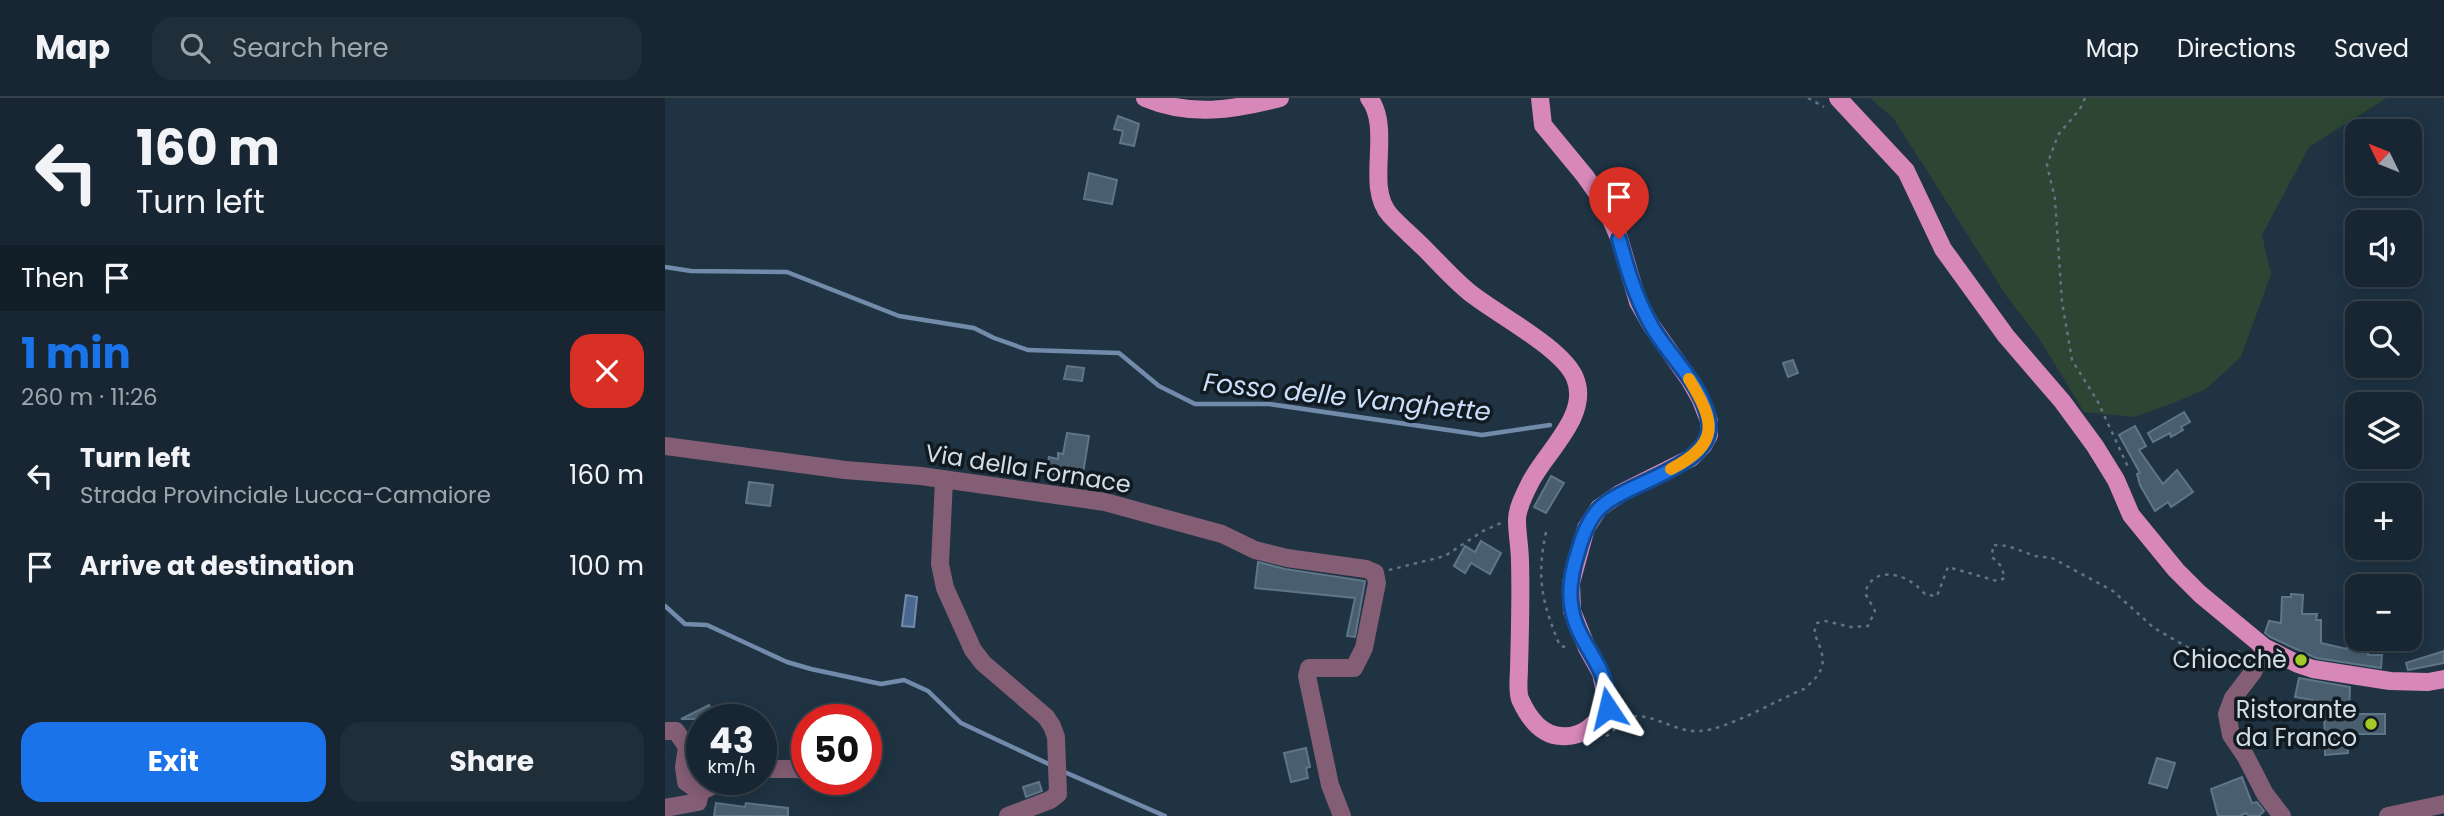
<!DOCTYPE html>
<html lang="en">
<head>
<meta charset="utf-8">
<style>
	:root { --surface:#172632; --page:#202e3a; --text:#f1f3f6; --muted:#9ea5ac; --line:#36434d; --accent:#1a73e8 }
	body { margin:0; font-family:Poppins,sans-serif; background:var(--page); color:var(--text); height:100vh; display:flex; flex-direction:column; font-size:26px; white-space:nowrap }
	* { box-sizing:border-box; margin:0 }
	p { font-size:23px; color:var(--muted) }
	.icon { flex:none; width:38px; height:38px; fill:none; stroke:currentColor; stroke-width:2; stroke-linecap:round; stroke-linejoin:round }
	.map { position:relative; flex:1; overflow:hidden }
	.details { display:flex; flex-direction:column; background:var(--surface); width:665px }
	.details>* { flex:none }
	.top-card { background:#172632; color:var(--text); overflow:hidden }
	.needle { width:46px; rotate:313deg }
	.tools { position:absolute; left:1680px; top:21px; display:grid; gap:14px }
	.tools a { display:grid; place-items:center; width:77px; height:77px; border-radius:14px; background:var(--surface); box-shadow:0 4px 18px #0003,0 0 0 2px var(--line); font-size:35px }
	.speed { position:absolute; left:21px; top:606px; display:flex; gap:14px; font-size:35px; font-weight:700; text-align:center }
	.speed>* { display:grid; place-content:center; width:91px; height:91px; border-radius:50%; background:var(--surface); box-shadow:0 4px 18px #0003,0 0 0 2px var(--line); line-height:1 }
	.speed small { font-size:18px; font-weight:400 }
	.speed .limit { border:10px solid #d22; background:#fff; color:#111 }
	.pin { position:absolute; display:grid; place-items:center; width:60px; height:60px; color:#fff; margin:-72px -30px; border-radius:50% 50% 50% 0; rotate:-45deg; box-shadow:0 0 7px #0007 }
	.pin .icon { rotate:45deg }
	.me { position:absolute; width:77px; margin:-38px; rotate:350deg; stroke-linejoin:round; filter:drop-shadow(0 0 5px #0008) }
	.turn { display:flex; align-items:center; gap:24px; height:147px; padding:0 21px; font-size:32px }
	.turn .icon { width:91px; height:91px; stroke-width:2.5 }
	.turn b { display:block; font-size:49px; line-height:60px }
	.then { display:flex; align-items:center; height:66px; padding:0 21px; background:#0003; gap:14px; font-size:26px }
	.round { display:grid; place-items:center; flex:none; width:74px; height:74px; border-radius:21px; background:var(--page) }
	.summary { display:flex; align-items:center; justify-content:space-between; height:119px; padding:0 21px }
	h1 { font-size:42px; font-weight:700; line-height:52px; color:var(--accent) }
	.button { display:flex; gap:14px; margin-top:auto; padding:14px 21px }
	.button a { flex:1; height:80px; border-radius:21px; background:var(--accent); color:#fff; font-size:28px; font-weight:700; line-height:80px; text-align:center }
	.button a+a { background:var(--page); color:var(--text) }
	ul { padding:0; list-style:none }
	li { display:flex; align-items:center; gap:21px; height:91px; padding:0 21px }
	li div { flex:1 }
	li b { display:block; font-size:26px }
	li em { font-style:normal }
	header { display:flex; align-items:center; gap:42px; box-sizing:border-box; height:98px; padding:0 35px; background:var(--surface); border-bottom:2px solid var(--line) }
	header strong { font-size:33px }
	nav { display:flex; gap:38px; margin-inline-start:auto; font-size:24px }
	.search { width:490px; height:63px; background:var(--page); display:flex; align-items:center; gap:18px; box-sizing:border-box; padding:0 24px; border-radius:21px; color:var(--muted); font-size:26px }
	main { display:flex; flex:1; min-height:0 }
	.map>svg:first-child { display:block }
	.green { fill:#2c4633 }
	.water { fill:#496790; stroke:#728baa; stroke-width:2 }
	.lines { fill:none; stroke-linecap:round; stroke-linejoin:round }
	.stream { stroke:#728baa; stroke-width:4.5 }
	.building { fill:#495f70; stroke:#5f7688; stroke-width:2 }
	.path { stroke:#627381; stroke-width:2.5; stroke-dasharray:3.5 5; stroke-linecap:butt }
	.minor { stroke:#845e75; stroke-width:18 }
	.major { stroke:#d788b9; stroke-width:18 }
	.route-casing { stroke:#114b97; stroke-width:18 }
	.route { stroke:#1a73e8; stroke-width:12 }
	.slow { stroke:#f59e0b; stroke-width:12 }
	.poi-dot { fill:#a3c926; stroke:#111a21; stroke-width:2.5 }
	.labels { text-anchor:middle; stroke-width:7; stroke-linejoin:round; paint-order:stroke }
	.street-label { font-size:24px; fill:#d1dee8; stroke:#111a21 }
	.poi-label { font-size:24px; fill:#d1dee8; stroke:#111a21; text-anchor:end }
	.water-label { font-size:26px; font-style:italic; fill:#ccdffa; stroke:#111a21 }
</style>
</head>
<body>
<header>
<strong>Map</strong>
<div class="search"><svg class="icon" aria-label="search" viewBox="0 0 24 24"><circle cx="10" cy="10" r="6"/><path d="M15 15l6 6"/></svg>Search here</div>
<nav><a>Map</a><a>Directions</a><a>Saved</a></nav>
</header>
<main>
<section class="details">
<div class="top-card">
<div class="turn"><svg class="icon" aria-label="left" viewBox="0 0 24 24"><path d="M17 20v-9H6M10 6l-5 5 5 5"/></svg><div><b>160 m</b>Turn left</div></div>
<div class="then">Then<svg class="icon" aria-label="arrive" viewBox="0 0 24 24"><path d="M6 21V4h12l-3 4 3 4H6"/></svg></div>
</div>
<div class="summary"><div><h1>1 min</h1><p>260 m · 11:26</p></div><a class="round" style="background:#d93025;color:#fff"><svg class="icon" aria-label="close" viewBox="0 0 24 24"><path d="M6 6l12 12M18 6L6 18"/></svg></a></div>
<ul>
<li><svg class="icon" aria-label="left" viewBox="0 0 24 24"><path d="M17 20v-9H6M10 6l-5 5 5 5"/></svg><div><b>Turn left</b><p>Strada Provinciale Lucca-Camaiore</p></div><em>160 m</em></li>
<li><svg class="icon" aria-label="arrive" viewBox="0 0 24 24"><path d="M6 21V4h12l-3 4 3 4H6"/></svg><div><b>Arrive at destination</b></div><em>100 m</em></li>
</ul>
<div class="button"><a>Exit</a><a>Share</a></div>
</section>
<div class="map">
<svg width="1779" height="718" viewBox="0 0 1779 718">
	<rect width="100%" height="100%" fill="#1f3343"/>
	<!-- green -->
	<path class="green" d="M1205,0h517l-78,49 -47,88 9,39 -30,83 -35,32 -35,15 -37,13 -50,-5 -46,-75 -31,-40 -113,-178z"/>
	<!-- water -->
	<path class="water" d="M241,497l11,2 -3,30 -12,-1z"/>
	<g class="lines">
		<!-- stream -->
		<g class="stream">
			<path d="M0,169l26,4 96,1 112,44 75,12 20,10 34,12 91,3 40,33 36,18h74l213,31 68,-10"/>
			<path d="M0,508l20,18 22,1 80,37 24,7 70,15 23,-4 24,11 33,32 92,43"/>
			<path d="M395,672l105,46"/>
		</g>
	</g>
	<!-- building -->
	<g class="building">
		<path d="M453,18l21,8 -5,22 -14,-3 3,-12 -9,-2z"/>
		<path d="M424,75l28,7 -5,24 -28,-5z"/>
		<path d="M1128,262l5,13 -10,4 -5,-14z"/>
		<path d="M402,268l17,2 -2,13 -18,-2z"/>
		<path d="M1519,314l6,10 -9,5 2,3 -12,7 -1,-4 -17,9 -5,-9z"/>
		<path d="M1470,328l11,20 -7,4 24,34 14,-14 16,22 -22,15 -3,-5 -13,9 -15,-26 -3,-11 3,-1 -21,-38z"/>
		<path d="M402,335l22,3 -7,44 -36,-6 3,-17 9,2v-6l5,1z"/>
		<path d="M886,378l13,7 -18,30 -12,-6z"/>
		<path d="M84,384l24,3 -3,21 -24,-3z"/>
		<path d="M816,443l20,12 -11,21 -19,-11 -6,10 -11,-7 11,-20 10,6z"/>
		<path d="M593,464l27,7 80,12 -10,56 -8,-1 8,-38 -100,-10z"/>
		<path d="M1626,496l12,1 -1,19h15l-1,6h5v23l26,6 1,-10h21l-1,16h14l-1,13 -65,-10 -46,-21 -5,-4 4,-12 12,2 1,-26h9z"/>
		<path d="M1779,553v12l-36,7 -2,-7z"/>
		<path d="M1634,580l51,9 -1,27h36v20h-38l1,19 -23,2 -1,-53 -29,-5z"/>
		<path d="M44,607l7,14h-35z"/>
		<path d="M641,650l4,19 -4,1 2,10 -17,4 -7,-29z"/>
		<path d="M1492,660l18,5 -8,25 -18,-5z"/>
		<path d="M1577,679l10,26 5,-1 7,9 -5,5h-10l-3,-3 -6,3h-22l-7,-27z"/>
		<path d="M374,684l3,9 -16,6 -3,-10z"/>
		<path d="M51,705l29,4 1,-4 42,5v8h-74z"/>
	</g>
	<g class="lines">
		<!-- path -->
		<g class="path">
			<path d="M1143,0l16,9"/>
			<path d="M1420,0l-5,11 -22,26 -11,30 8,34 7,103 10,58 26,42 30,65"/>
			<path d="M881,434c-10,47 -4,70 14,114l10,2"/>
			<path d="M724,472l56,-14 38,-25 18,-8"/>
			<path d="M941,638c9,-5 16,-16 26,-19 20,-5 43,16 68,14 26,-1 77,-31 104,-42 24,-20 22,-30 10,-56l3,-10 8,-2 26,6 17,-1 7,-15 -10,-18c7,-26 35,-21 52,-7 1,1 7,7 8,8 4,2 8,1 12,2l11,-29 49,14 8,-3 -4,-12 -9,-9 1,-12 15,1 27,10 17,2 61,33 41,37 35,20 23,2 7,8 2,11 12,-1 6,-11v-9"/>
		</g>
		<!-- minor -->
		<g class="minor">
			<path d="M0,348l180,24 76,6 184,26 117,32 33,16 32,8 79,11 9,4 2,10 -13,65 -10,20h-45l-2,8 23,109 12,31"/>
			<path d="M279,382l-4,84 5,24 28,62 10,13 63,54 6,9 4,11 2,57 -8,6 -42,16"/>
			<path d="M1599,549l-11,25 -20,26 -6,16 4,21 15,22 19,37 17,22"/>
			<path d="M0,633h11l11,16 -3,20 2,15 14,10"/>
			<path d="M96,671h35l11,2"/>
			<path d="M0,710l33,-6 2,-10 25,-13"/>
			<path d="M1723,718l56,-12"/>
		</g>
		<!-- major -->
		<g class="major">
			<path d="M480,0c45,19 89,12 135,0"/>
			<path d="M704,0c24,31 -5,89 21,117 10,11 23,22 34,33 15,15 29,31 45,44 27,22 94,56 106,86 16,38 -32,76 -46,107 -5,10 -12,24 -12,35 0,14 3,28 3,42 1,35 0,71 -1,106 0,9 -2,23 1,31 8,18 21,36 41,37 22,2 34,-12 47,-28l-7,-35 -14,-25 -15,-37 -1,-28 15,-55 13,-20 22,-15 70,-35 12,-12 6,-11v-14l-9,-23 -11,-19 -38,-54 -13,-23 -19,-64 -15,-35 -19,-27 -42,-51 -3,-27"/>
			<path d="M1173,0l68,73 37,78 63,87 56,65 33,45 21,34 15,35 45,55 24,24 64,53 34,17 15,5 77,12 38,1 16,-3"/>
		</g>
	</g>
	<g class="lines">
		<!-- route casing -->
		<g class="route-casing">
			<path id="route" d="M943,610c-1,-12 -2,-25 -7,-36 -9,-20 -25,-39 -29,-62 -4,-19 0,-40 6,-58 4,-15 9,-30 20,-42 25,-28 116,-42 111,-87 -5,-38 -42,-68 -59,-100 -15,-27 -23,-55 -31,-84"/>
		</g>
		<!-- route -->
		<use href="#route" class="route"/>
		<!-- slow -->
		<path class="slow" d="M1006,371c50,-26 44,-47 18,-90"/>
	</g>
	<!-- markers -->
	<g class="poi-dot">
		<circle cx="1636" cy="562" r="7"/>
		<circle cx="1706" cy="626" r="7"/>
	</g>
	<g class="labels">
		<!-- street labels -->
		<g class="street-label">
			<text transform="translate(363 371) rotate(9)" y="8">Via della Fornace</text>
		</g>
		<!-- poi labels -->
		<g class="poi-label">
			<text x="1622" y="570">Chiocchè</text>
			<text x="1692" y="620">Ristorante<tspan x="1692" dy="28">da Franco</tspan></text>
		</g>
		<!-- water labels -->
		<g class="water-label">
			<text transform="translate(682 299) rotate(6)" y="9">Fosso delle Vanghette</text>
		</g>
	</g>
</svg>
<div class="tools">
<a><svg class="needle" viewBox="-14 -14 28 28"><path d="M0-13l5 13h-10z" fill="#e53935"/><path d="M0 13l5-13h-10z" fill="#9ea5ac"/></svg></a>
<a><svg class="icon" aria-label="sound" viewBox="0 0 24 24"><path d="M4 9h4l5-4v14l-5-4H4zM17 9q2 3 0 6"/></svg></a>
<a><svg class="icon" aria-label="search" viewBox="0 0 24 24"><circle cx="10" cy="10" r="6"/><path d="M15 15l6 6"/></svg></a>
<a><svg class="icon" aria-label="layers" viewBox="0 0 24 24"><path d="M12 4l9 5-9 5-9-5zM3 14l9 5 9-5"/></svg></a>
<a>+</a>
<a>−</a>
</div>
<div class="speed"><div>43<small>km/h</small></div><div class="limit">50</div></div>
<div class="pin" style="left:954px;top:141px;background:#d93025"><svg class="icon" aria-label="arrive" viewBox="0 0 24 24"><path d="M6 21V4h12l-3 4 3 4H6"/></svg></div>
<svg class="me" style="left:943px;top:610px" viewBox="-20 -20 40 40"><path d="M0-17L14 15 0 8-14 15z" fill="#1a73e8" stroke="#fff" stroke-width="4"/></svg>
</div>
</main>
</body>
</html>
